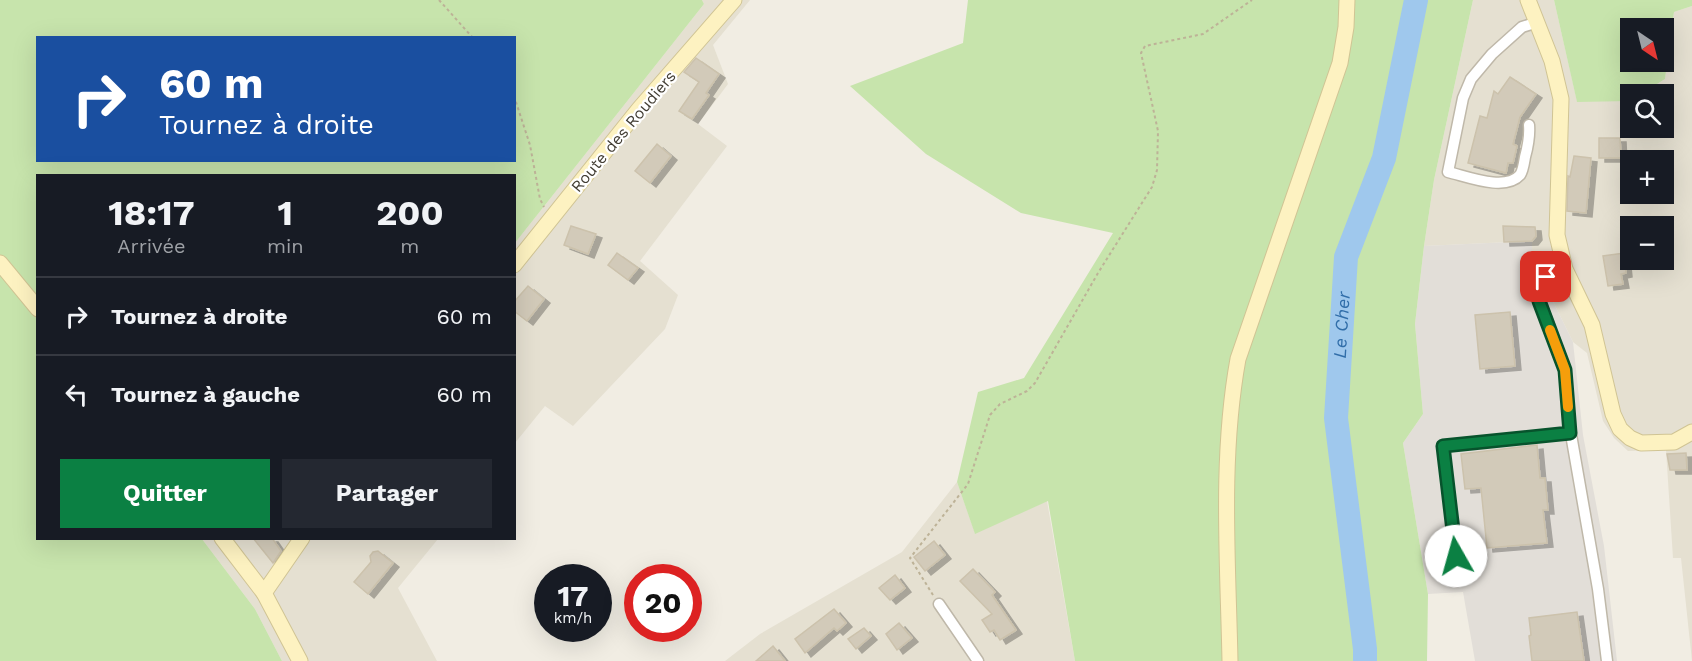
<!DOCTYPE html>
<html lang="fr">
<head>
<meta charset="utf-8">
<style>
	:root { --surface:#171b24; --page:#242831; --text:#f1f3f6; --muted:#9ea1a6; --line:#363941; --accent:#0b8043 }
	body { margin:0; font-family:"Work Sans",sans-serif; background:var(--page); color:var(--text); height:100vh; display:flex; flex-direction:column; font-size:22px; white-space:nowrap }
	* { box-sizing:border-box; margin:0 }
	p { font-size:20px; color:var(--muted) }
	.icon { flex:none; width:33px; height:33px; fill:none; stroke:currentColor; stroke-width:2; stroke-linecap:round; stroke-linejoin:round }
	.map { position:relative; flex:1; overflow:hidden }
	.details { position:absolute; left:36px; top:174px; width:480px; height:366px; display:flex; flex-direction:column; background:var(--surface); border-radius:0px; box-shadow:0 6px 24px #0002 }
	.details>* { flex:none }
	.top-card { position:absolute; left:36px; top:36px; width:480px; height:126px; border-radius:0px; box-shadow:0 6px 24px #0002; background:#1a4fa0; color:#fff; overflow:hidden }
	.needle { width:39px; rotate:145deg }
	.controls { position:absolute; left:1620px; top:18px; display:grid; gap:12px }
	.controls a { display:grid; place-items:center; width:54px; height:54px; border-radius:0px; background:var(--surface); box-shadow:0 6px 24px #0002; font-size:30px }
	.speed { position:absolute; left:534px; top:564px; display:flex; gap:12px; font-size:30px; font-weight:700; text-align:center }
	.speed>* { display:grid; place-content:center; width:78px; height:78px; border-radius:50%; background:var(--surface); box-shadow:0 6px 24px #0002; line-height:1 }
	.speed small { font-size:15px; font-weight:400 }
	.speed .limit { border:9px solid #d22; background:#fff; color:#111 }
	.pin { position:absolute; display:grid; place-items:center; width:51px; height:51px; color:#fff; margin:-26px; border-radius:12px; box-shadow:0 3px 9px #0006 }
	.me { position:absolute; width:66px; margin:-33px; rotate:353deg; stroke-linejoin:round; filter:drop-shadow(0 0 4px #0008) }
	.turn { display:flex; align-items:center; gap:21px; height:126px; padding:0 24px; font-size:27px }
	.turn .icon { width:78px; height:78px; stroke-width:2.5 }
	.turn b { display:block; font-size:42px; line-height:51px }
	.eta { display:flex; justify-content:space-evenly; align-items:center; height:102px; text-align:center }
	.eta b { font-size:36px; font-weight:700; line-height:42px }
	.cta { display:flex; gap:12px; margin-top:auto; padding:12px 24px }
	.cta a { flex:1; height:69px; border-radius:0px; background:var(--accent); color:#fff; font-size:24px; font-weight:700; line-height:69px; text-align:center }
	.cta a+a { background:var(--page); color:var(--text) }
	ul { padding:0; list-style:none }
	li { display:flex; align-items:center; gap:18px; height:78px; padding:0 24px; border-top:2px solid var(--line) }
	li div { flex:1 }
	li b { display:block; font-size:22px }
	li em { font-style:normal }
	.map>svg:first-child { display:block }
	.residential { fill:#e5e0d1; fill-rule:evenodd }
	.industrial { fill:#e2ded8 }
	.green { fill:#c7e4ac; fill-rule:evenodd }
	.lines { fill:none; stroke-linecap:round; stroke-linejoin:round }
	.river { stroke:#9fc8ed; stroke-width:24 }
	.building { fill:#d2cab9; stroke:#ccc2ac; stroke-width:1.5; filter:url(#shadow) }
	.lane-casing { stroke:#bfb8a9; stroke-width:8 }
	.street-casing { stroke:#bfb8a9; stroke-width:13 }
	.secondary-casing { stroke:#d0c494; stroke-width:17 }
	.path { stroke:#bdb297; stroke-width:2; stroke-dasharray:3 3; stroke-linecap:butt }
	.lane { stroke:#fff; stroke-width:5 }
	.street { stroke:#fff; stroke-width:10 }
	.secondary { stroke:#fdf2c1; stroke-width:15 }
	.route-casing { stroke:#07532c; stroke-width:15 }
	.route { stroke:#0b8043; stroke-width:10 }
	.slow { stroke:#f59e0b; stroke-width:10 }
	.labels { text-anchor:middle; stroke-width:4.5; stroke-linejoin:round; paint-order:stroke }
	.street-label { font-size:16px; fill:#423d33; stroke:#fff }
	.water-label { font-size:18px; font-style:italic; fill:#316ea9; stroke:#fff }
</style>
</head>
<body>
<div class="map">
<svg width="1692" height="661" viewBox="0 0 1692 661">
	<defs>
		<filter id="shadow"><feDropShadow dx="6" dy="4" stdDeviation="0" flood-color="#0004"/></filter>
	</defs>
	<rect width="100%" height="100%" fill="#f1ede3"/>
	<!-- residential -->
	<g class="residential">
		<path d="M702,0h48l-37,45 15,39 -30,40 29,22 -87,115 38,34 -13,34 -92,97 -28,-20 -30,37v-200l189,-239z"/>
		<path d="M1473,0h81l23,101h53v27h34v-34h-23l24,-15 9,-67 18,-6v655l-11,-103h-8l-7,-108 -38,1 -14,-13 -11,-17 -16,-68 -14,-11 -41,-83v-18l-108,5 10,-66zM1630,160h34v34h-34zM1630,226h34v34h-34z"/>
		<path d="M957,482l18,51 72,-32 28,160h-350l35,-27 142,-82z"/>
		<path d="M202,539h236l-40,49 39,73h-155l-27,-52z"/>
	</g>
	<!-- industrial -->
	<path class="industrial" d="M1532,241v18l41,83 10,93 21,111 13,115h-142l-12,-69 -35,2 -25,-151 20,-29 -8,-90 9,-78z"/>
	<!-- green -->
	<g class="green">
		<path d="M0,0h702l2,4 -189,239 -1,-67h-476v362l164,1 53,70 27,52h-282zM38,38h476v122h-476z"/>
		<path d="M968,0h505l-39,180 -10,66 -9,78 8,90 -20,29 25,151 -1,67h-352l-27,-160 -73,33 -18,-52 21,-90 46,-14 89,-145 -92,-20 -95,-59 -76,-68 113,-43z"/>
		<path d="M1554,0h138v6l-18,6 -9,67 -24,15h-11v7l-53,1zM1630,28h34v34h-34z"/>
	</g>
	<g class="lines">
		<!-- river -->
		<path class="river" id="s1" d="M1365,661v-12l-29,-231 10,-161 38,-99 32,-158"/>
	</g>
	<!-- building -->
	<g class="building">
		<path d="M696,58l23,16 -13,19 3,2 -17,24 -13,-8 20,-29 -15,-10z"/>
		<path d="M1510,77l26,17 -16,23 -7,27 4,2 -4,17h-5l-2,10 -38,-10 12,-47 7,2 7,-27 4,3z"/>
		<path d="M1599,138h21l1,20h-22z"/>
		<path d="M657,144l14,12 -21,27 -15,-12z"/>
		<path d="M1574,156l17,2 -5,55 -19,-2 1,-35 2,1z"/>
		<path d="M571,226l25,8 -8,20 -24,-9z"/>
		<path d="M1503,226l32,1 1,9 -4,5 -28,1z"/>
		<path d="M617,253l21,15 -10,12 -20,-15z"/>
		<path d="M1624,253l2,20 -5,1 2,10 -15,2 -5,-30z"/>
		<path d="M528,286l16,13 -17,22 -13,-10v-9z"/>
		<path d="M1510,312l5,54 -35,3 -5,-54z"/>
		<path d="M1537,445l3,33h5l3,32h-5l4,33 -60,5 -6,-60 -16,1 -4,-35z"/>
		<path d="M1686,453l1,17h-17l-3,-16z"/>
		<path d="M253,538h19l9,13 -8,12z"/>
		<path d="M934,541l11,14 -20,16 -11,-14z"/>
		<path d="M378,551l15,12 -25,31 -14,-12 17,-20 -1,-6 3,-4z"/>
		<path d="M973,569l22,23 -3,3 24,35 -16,10 -6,-10 -4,2 -8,-12 10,-6 -32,-33z"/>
		<path d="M895,575l10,13 -15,12 -11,-12z"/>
		<path d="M834,609l12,14 -9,8 -3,-3 -29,25 -10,-14z"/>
		<path d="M1577,612l7,49h-52l-3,-25 2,-1 -2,-17z"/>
		<path d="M899,623l13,15 -15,12 -11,-16z"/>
		<path d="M864,628l7,8 -15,13 -8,-10z"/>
		<path d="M773,646l12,15h-29z"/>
	</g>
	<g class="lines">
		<!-- lane casing -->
		<g class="lane-casing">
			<path id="lane" d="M1456,556l-13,-110 127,-13"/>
		</g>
		<!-- street casing -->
		<g class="street-casing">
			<g id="street">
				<path d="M1529,125c1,12 -1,21 -4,32 -1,6 -2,14 -5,18 -15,17 -54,1 -72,-3l15,-74 8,-19 21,-25 30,-27 16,-5"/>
				<path d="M1563,264l-17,13 -6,12v12l25,69 4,53 29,166 9,72"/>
				<path d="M939,604l39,57"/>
			</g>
		</g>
		<!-- secondary casing -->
		<g class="secondary-casing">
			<g id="secondary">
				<path d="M1528,0l24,61 9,38 -4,136 8,34 27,56 21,89 7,15 10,9 11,5 33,-1 18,-10"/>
				<path d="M0,263l38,46"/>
				<path d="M514,265l125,-156 95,-109"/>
				<path d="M222,538l42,55 36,68"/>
				<path d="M264,593l38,-55"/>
				<path d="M1230,661c-2,-100 -10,-203 8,-302l102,-296 6,-36 1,-27"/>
			</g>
		</g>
		<!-- path -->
		<g class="path">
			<path d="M439,0l34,38"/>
			<path d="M514,96l16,49 10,54 4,8"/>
			<path d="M933,595l-23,-37 58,-74 22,-69 10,-11 27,-13 8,-8 63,-110 54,-86 5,-17 1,-39 -17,-78 4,-7 58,-12 49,-34"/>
		</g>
		<!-- lane -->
		<use href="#lane" class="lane"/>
		<!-- street -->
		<use href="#street" class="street"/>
		<!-- secondary -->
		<use href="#secondary" class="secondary"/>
	</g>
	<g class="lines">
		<!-- route casing -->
		<g class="route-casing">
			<path id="route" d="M1456,556l-13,-110 127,-13 -5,-63 -26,-69 1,-12 6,-12"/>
		</g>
		<!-- route -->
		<use href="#route" class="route"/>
		<!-- slow -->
		<path class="slow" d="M1550,330l15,40 3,37"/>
	</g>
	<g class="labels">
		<!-- street labels -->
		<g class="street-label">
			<text transform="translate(623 131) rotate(-50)" y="6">Route des Roudiers</text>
		</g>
		<!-- water labels -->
		<g class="water-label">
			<text dy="6" stroke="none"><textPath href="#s1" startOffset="338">Le Cher</textPath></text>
		</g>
	</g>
</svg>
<div class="controls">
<a><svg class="needle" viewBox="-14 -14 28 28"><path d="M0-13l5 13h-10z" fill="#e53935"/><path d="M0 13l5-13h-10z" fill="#9ea1a6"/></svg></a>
<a><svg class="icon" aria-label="search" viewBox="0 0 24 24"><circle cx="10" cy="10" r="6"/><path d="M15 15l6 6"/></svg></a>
<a>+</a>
<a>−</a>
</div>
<div class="speed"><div>17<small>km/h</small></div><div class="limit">20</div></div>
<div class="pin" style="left:1546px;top:277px;background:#d93025"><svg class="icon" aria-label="arrive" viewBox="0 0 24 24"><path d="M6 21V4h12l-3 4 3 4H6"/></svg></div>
<svg class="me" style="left:1456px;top:556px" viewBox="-20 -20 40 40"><circle r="19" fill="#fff"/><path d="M0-13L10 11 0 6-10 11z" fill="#0b8043"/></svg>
<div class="top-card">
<div class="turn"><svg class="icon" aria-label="right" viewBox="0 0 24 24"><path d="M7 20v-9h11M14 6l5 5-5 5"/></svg><div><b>60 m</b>Tournez à droite</div></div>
</div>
<section class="details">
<div class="eta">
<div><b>18:17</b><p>Arrivée</p></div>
<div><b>1</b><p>min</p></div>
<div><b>200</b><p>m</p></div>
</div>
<ul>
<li><svg class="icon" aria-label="right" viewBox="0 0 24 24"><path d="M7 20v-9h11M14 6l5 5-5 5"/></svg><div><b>Tournez à droite</b></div><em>60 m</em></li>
<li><svg class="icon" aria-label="left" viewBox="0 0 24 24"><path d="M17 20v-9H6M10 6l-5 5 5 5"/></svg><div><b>Tournez à gauche</b></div><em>60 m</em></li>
</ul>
<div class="cta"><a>Quitter</a><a>Partager</a></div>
</section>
</div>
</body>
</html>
